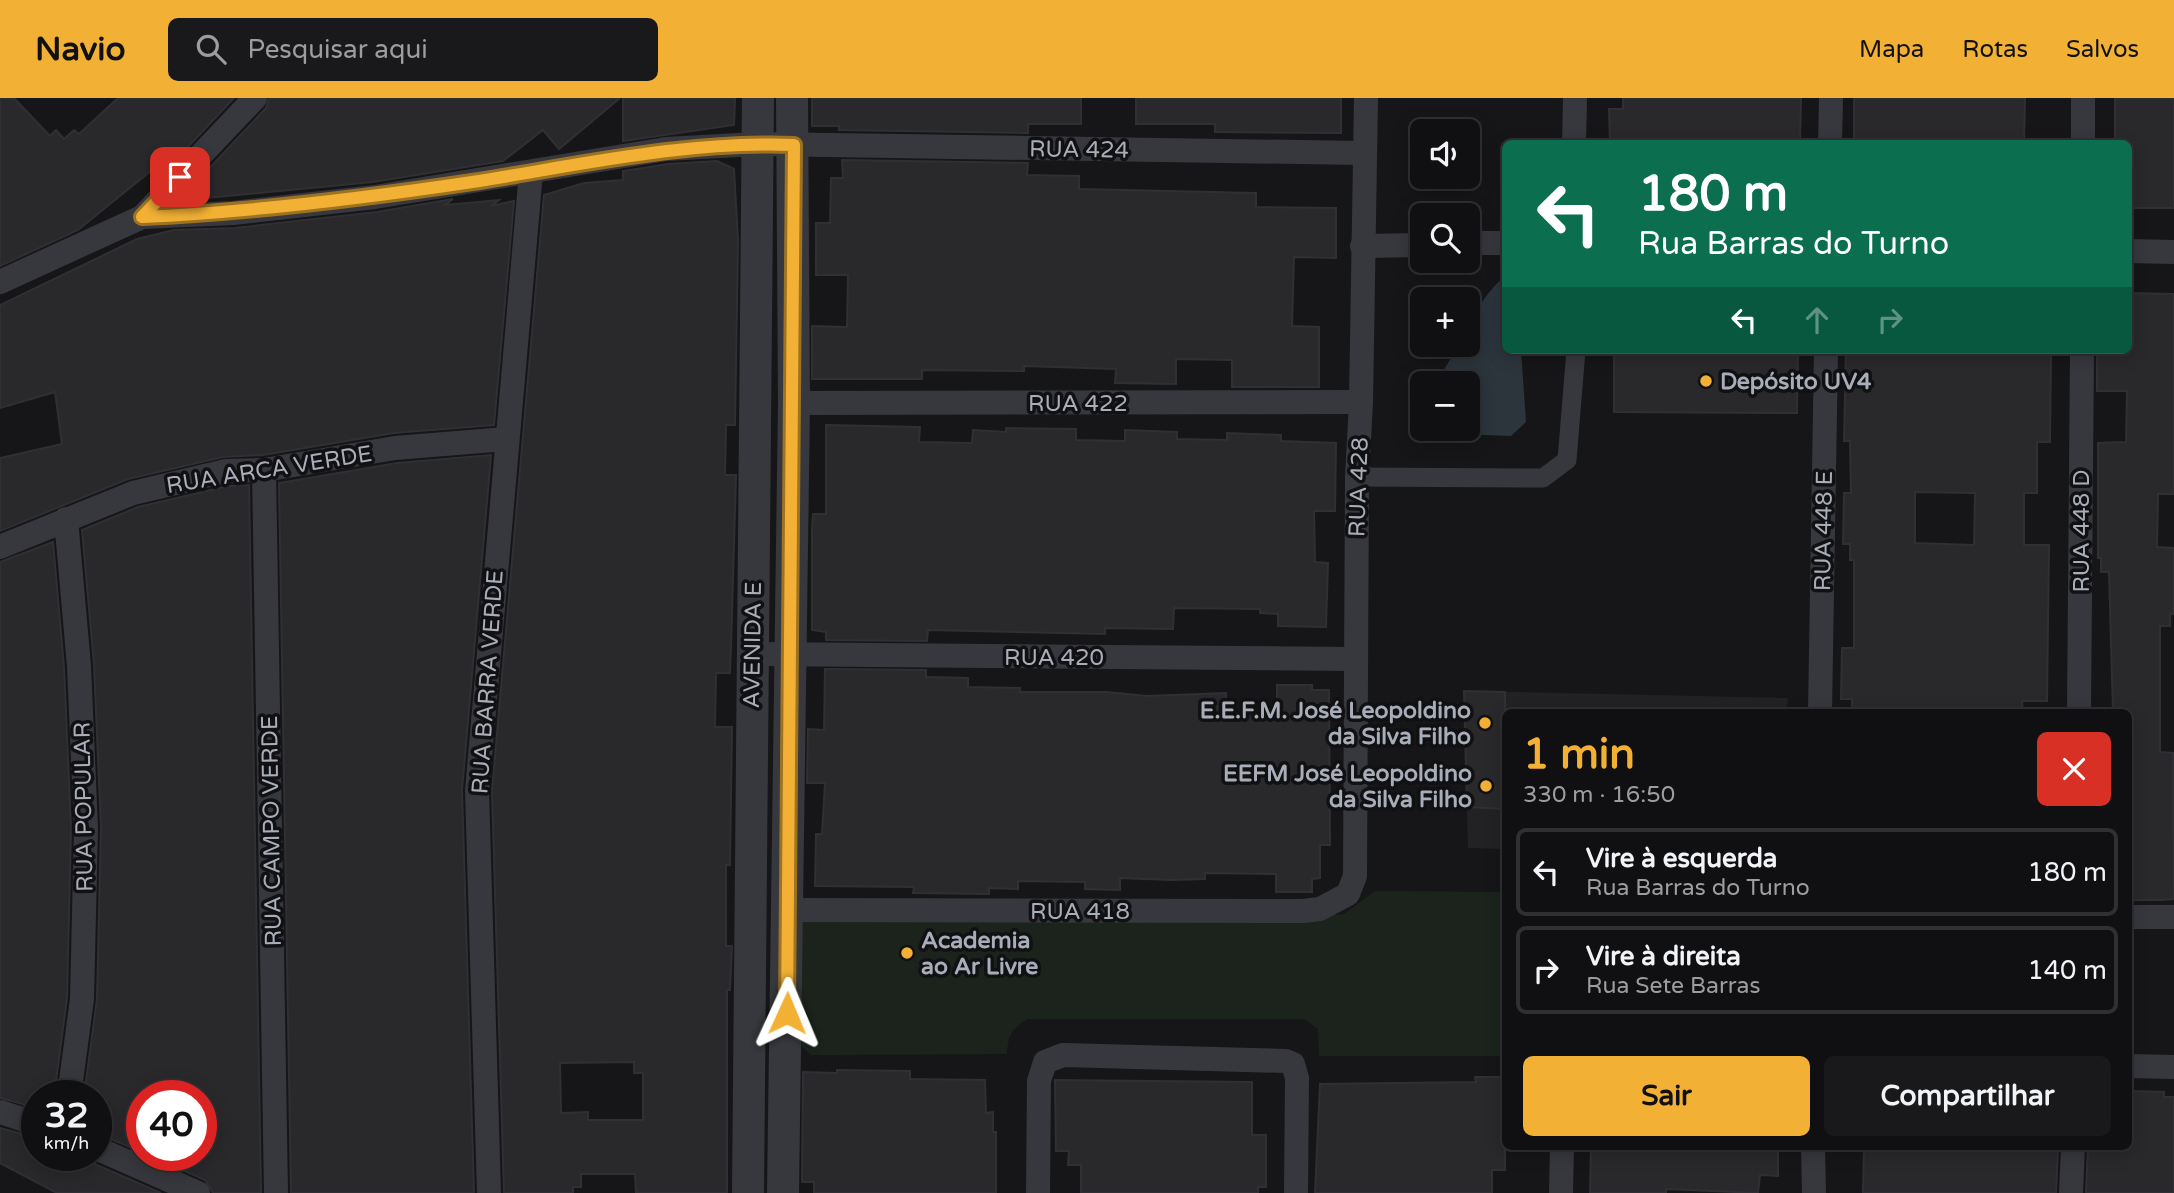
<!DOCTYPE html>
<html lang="pt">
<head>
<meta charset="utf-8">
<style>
	:root { --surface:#101012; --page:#19191b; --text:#f1f3f6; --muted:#9c9d9f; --line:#303032; --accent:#f2b134 }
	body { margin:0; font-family:"Varela Round",sans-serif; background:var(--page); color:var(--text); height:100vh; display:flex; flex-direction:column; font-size:26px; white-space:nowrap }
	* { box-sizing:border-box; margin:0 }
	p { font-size:23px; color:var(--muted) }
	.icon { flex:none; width:38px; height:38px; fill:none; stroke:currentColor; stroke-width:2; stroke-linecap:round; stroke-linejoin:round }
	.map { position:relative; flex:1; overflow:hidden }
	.panel { position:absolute; left:1502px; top:611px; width:630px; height:441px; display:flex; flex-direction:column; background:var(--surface); border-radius:10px; box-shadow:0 4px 18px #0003,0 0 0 2px var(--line) }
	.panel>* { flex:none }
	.hud { position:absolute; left:1502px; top:42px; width:630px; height:214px; border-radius:10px; box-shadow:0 4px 18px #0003,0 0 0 2px var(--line); background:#0b6e4f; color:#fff; overflow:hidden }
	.controls { position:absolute; left:1410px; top:21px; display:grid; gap:14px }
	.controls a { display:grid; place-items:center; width:70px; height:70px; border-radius:10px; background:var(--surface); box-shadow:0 4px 18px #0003,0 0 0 2px var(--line); font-size:35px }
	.speed { position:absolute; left:21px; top:982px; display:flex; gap:14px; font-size:35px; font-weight:700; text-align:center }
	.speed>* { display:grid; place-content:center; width:91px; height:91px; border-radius:50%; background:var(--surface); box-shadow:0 4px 18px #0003,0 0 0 2px var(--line); line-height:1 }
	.speed small { font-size:18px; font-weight:400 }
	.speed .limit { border:10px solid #d22; background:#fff; color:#111 }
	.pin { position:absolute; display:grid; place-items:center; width:60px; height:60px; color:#fff; margin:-30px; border-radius:14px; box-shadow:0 4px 10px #0006 }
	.me { position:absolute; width:77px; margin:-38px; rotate:1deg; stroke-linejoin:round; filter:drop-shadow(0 0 5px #0008) }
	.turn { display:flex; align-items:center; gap:24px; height:147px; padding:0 21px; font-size:32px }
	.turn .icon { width:91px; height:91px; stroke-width:2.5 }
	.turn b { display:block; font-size:49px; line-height:60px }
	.lanes { display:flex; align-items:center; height:66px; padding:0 21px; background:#0003; justify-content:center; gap:35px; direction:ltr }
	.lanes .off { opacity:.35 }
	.round { display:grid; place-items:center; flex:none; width:74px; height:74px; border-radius:10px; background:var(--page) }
	.head { display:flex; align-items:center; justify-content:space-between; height:119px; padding:0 21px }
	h1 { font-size:42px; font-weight:800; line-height:52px; color:var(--accent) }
	.cta { display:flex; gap:14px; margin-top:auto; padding:14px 21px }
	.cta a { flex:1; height:80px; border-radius:10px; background:var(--accent); color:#111; font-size:28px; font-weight:800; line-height:80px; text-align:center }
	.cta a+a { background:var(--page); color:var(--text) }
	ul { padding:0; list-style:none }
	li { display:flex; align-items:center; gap:21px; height:88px; margin:0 14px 10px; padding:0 7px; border:4px solid var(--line); border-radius:10px }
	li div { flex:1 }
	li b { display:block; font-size:26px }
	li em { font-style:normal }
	header { display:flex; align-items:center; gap:42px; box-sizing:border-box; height:98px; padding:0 35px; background:var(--accent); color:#111 }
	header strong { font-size:33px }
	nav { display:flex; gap:38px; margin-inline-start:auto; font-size:24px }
	.search { width:490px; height:63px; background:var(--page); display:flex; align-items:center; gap:18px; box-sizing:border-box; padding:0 24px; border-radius:10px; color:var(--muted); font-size:26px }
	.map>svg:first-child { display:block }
	.built { fill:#222225 }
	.green { fill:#1c231d }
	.water { fill:#2c353c }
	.building { fill:#29292c; stroke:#303034; stroke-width:2; fill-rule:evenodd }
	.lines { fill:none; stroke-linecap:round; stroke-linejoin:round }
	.pedestrian { stroke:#37383d; stroke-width:19 }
	.minor { stroke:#37383d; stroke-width:24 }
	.tertiary { stroke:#37383d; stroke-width:32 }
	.route-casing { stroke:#9d7322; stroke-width:18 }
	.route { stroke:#f2b134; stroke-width:12 }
	.poi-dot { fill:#f2b134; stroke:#111113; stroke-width:2.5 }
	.labels { text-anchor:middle; stroke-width:7; stroke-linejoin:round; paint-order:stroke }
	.street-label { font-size:23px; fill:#a8adb8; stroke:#111113 }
	.poi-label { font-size:23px; font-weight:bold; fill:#a8adb8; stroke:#111113; text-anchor:start }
</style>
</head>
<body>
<header>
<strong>Navio</strong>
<div class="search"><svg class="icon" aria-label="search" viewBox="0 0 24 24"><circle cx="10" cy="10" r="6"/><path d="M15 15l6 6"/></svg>Pesquisar aqui</div>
<nav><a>Mapa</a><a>Rotas</a><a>Salvos</a></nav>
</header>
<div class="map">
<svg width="2174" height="1095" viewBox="0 0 2174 1095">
	<rect width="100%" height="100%" fill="#161618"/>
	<!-- built -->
	<path class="built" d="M1464,593l324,7 -1,14h-282v137l-37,-1z"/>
	<!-- green -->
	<path class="green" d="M1375,793l130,1v164h-186l-1,-27 -14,-10h-277c-16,10 -19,17 -20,35l-196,1 -11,-10 -2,-120 9,-11 473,6 64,-6z"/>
	<!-- water -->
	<path class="water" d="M1505,178v74h16l5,72 -15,14 -55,-2 -12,-5h24v-46h-32l23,-38h9c0,-26 18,-53 37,-69z"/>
	<!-- building -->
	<g class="building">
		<path d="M0,0h14l36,38 6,-6 8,9 10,-9 5,4 39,-36h116l-63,67 -3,-8 -90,73 -78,36z"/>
		<path d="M269,0h351l-61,51 -16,-19 -40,31 -130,21 -188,18 -2,-4 83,-88z"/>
		<path d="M623,0h112l-1,27 -111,16z"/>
		<path d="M812,0h269v26h-53v9l-189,-3v-4h-27z"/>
		<path d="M1136,0h205v35l-126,-1v-8h-79z"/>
		<path d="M1623,0h178l-1,46h-190l-1,-35h14z"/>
		<path d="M1854,0h171l-1,46h-170z"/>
		<path d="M2115,0h59v110h-46v-64h-13z"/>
		<path d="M842,62l186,3 -1,12 52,1v13l177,4v14l80,1v50l-42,-1 -2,69 27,1v60h-87v-27l-56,-1v25l-61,-1 1,-14 -92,-3v5l-102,-1v9h-110v-53l35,1 1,-52h-32v-52h14l1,-45h12z"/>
		<path d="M717,63l17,8 4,72 -3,184h-9l-1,50h11l-5,172 -1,26h-14l-1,54h17l-2,138h-4v81h6l-2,44h-3v203h-91l-1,-19h-54v13h-8v6h-69l-12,-402 52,-596 40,-12 39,-3v-9l45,-7zM634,964v11h9v47h-55v-8l-27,1 -1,-50z"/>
		<path d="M453,101l-8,6 54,-5 -8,6 23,-5 -20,224 -100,8 -131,22 -40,2 -95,22 -128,52v-73l62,-14 -7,-52 -55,16v-103l137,-66 37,-9 61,-2 142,-16z"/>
		<path d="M2128,195l46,1v200h-16l-1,53 17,1v66h-4v12h-10v126l13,1 1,146 -13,1h-33v-188h-15l-4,-140h-8v-14h-3v-115l28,-1 1,-51h-30v-41h31z"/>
		<path d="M1614,252h184l-1,63 -183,-1z"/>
		<path d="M1846,252h205l-1,92h-13v51h-13v52h25l-2,156h-25l1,11h-171v-13h-11l1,-51h12v-88h-4v-16h-7l1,-51h7l-1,-52h-6zM1915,394l60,1 -1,52 -59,-2z"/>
		<path d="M826,327l94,2 -1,15 53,1 1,-13 33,2v-4l70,1v11l49,1v-11l52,2v7l50,1v-7l54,2v6l55,2 -1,68h-21l1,51 13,1 -2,64 -48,-1v-12l-18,-1v-4l-86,-1 -1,21 -68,-1v6l-177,-4 -1,11 -101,-1v-8l-14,-2v-101l1,-15h13z"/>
		<path d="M491,357l-29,335 12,403h-183l-12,-710 118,-20z"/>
		<path d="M249,387l12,708h-48l-8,-13 -56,-25h52v-59h-59v56l-46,-19v-37h-12l13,-97 4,-172 -7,-162 -12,-135 56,-23 90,-21z"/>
		<path d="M53,444l11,125 7,161 -4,170 -13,98h-17v12l-37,-10v-536z"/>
		<path d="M825,571l101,1v7l42,1v9l52,1v4h87l40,4 79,-3v20l51,1v-29h35v5h17l1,155h-10v33l-8,1v13h-36v-18l-71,-1v6l-34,1 -51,-2v12l-35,-1v-7l-67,-1v8l-29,-1v6l-76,-1 1,-6 -99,-1 1,-52h6l3,-51h-18l1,-54 16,1z"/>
		<path d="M1464,593l41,1v117l-38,-2z"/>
		<path d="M837,972l73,1v8l75,1 1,33 7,-1v20h3v61h-182v-11h-12l1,-110 34,1z"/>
		<path d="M1475,979h30v93h-13v23h-177l5,-109 156,-2z"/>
		<path d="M1055,982l197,2v53h14v52h-8v6h-177v-28h-13l1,-14h-13z"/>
		<path d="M2128,993l36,1v5h10v96h-88l2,-47h40z"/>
		<path d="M0,1030l37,10v17h46l7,7 71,31h-104l-57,-30z"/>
		<path d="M1591,1048h187v30l-18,-1 -2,18 -92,-4v4h-76z"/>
		<path d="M1864,1048h194l-2,47h-193z"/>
	</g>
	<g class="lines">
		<!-- pedestrian -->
		<path class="pedestrian" d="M1357,379l186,1 24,-18 9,-110"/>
		<!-- minor -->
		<g class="minor">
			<path d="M1574,46l1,-46"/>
			<path d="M1830,46l1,-46"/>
			<path d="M2083,46v-46"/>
			<path d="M142,119l113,-119"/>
			<path d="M1468,145h37"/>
			<path d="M1362,148l61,-1"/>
			<path d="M2128,153l46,1"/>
			<path d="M0,184l142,-65 91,-4 142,-16 291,-48 91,-5 606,9"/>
			<path d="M794,305l567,-1"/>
			<path d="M264,372l12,723"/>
			<path d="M66,421l13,147 7,162 -4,171 -13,97"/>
			<path d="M0,449l133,-54 93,-22 38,-1 131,-22 111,-9"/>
			<path d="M752,556l604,5"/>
			<path d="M1820,614l6,-362"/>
			<path d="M2079,614l3,-362"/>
			<path d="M788,812l515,1 17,-2 28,-15 7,-18 2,-399 4,-75 5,-304"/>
			<path d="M2128,819h46"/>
			<path d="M2128,968l46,1"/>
			<path d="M0,1014l37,12"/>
			<path d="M1813,1048l1,47"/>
			<path d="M96,1050l102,45"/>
			<path d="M489,1095l-12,-402 54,-619"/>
			<path d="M1038,1095l1,-112 6,-19 18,-7 223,6 7,3 4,14 -1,115"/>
			<path d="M1561,1095l1,-47"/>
			<path d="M2071,1095l2,-47"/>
		</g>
		<!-- tertiary -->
		<g class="tertiary">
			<path d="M748,1095l10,-1095"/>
			<path d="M783,1095l11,-790 -2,-305"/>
		</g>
	</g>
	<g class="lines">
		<!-- route casing -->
		<g class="route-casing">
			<path id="route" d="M180,79l-38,40c113,-5 224,-19 337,-36 105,-17 208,-40 315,-36l-7,868"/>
		</g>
		<!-- route -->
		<use href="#route" class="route"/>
	</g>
	<!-- markers -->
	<g class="poi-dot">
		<circle cx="1706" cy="283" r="7"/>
		<circle cx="1485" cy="625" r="7"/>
		<circle cx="1486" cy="688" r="7"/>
		<circle cx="907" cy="855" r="7"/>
	</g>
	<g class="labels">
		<!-- street labels -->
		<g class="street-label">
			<text transform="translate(1079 51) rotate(1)" y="8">RUA 424</text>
			<text x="1078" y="313">RUA 422</text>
			<text transform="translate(269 371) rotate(-9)" y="8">RUA ARCA VERDE</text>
			<text transform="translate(1358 389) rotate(-88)" y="8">RUA 428</text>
			<text transform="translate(1823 433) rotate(-89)" y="8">RUA 448 E</text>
			<text transform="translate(2081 433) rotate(-90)" y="8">RUA 448 D</text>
			<text transform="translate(752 547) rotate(-89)" y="8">AVENIDA E</text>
			<text x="1054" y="567">RUA 420</text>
			<text transform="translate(487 584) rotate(-86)" y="8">RUA BARRA VERDE</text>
			<text transform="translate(83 709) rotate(-91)" y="8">RUA POPULAR</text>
			<text transform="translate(271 733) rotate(-91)" y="8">RUA CAMPO VERDE</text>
			<text x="1080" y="821">RUA 418</text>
		</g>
		<!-- poi labels -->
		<g class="poi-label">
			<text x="1720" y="291">Depósito UV4</text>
			<text x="1471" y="620" text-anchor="end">E.E.F.M. José Leopoldino<tspan x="1471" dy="26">da Silva Filho</tspan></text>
			<text x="1472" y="683" text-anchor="end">EEFM José Leopoldino<tspan x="1472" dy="26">da Silva Filho</tspan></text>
			<text x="921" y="850">Academia<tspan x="921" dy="26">ao Ar Livre</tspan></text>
		</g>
	</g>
</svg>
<div class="controls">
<a><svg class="icon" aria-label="sound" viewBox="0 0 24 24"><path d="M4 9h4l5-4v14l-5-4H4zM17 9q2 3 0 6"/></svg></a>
<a><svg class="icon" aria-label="search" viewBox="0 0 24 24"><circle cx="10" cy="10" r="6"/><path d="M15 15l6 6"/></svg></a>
<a>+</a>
<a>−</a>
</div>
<div class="speed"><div>32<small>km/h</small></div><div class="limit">40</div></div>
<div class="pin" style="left:180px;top:79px;background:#d93025"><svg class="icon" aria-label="arrive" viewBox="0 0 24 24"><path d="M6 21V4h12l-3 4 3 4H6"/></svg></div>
<svg class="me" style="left:787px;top:915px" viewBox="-20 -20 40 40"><path d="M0-17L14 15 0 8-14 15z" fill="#f2b134" stroke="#fff" stroke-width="4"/></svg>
<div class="hud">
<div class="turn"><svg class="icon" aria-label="left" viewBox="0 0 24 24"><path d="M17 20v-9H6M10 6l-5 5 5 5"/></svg><div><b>180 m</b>Rua Barras do Turno</div></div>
<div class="lanes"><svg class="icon" aria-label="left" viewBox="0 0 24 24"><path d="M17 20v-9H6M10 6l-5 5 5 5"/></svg><svg class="icon off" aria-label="ahead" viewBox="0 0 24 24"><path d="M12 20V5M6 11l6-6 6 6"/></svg><svg class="icon off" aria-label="right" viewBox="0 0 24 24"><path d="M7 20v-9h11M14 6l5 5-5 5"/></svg></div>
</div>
<section class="panel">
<div class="head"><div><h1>1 min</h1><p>330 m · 16:50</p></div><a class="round" style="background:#d93025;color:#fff"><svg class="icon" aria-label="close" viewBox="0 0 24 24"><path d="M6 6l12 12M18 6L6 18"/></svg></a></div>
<ul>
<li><svg class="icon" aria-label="left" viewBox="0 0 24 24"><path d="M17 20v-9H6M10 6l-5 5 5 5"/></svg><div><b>Vire à esquerda</b><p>Rua Barras do Turno</p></div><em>180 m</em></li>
<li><svg class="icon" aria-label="right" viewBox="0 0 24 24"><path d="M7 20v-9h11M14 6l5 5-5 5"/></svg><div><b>Vire à direita</b><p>Rua Sete Barras</p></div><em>140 m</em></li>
</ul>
<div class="cta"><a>Sair</a><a>Compartilhar</a></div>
</section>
</div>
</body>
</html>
